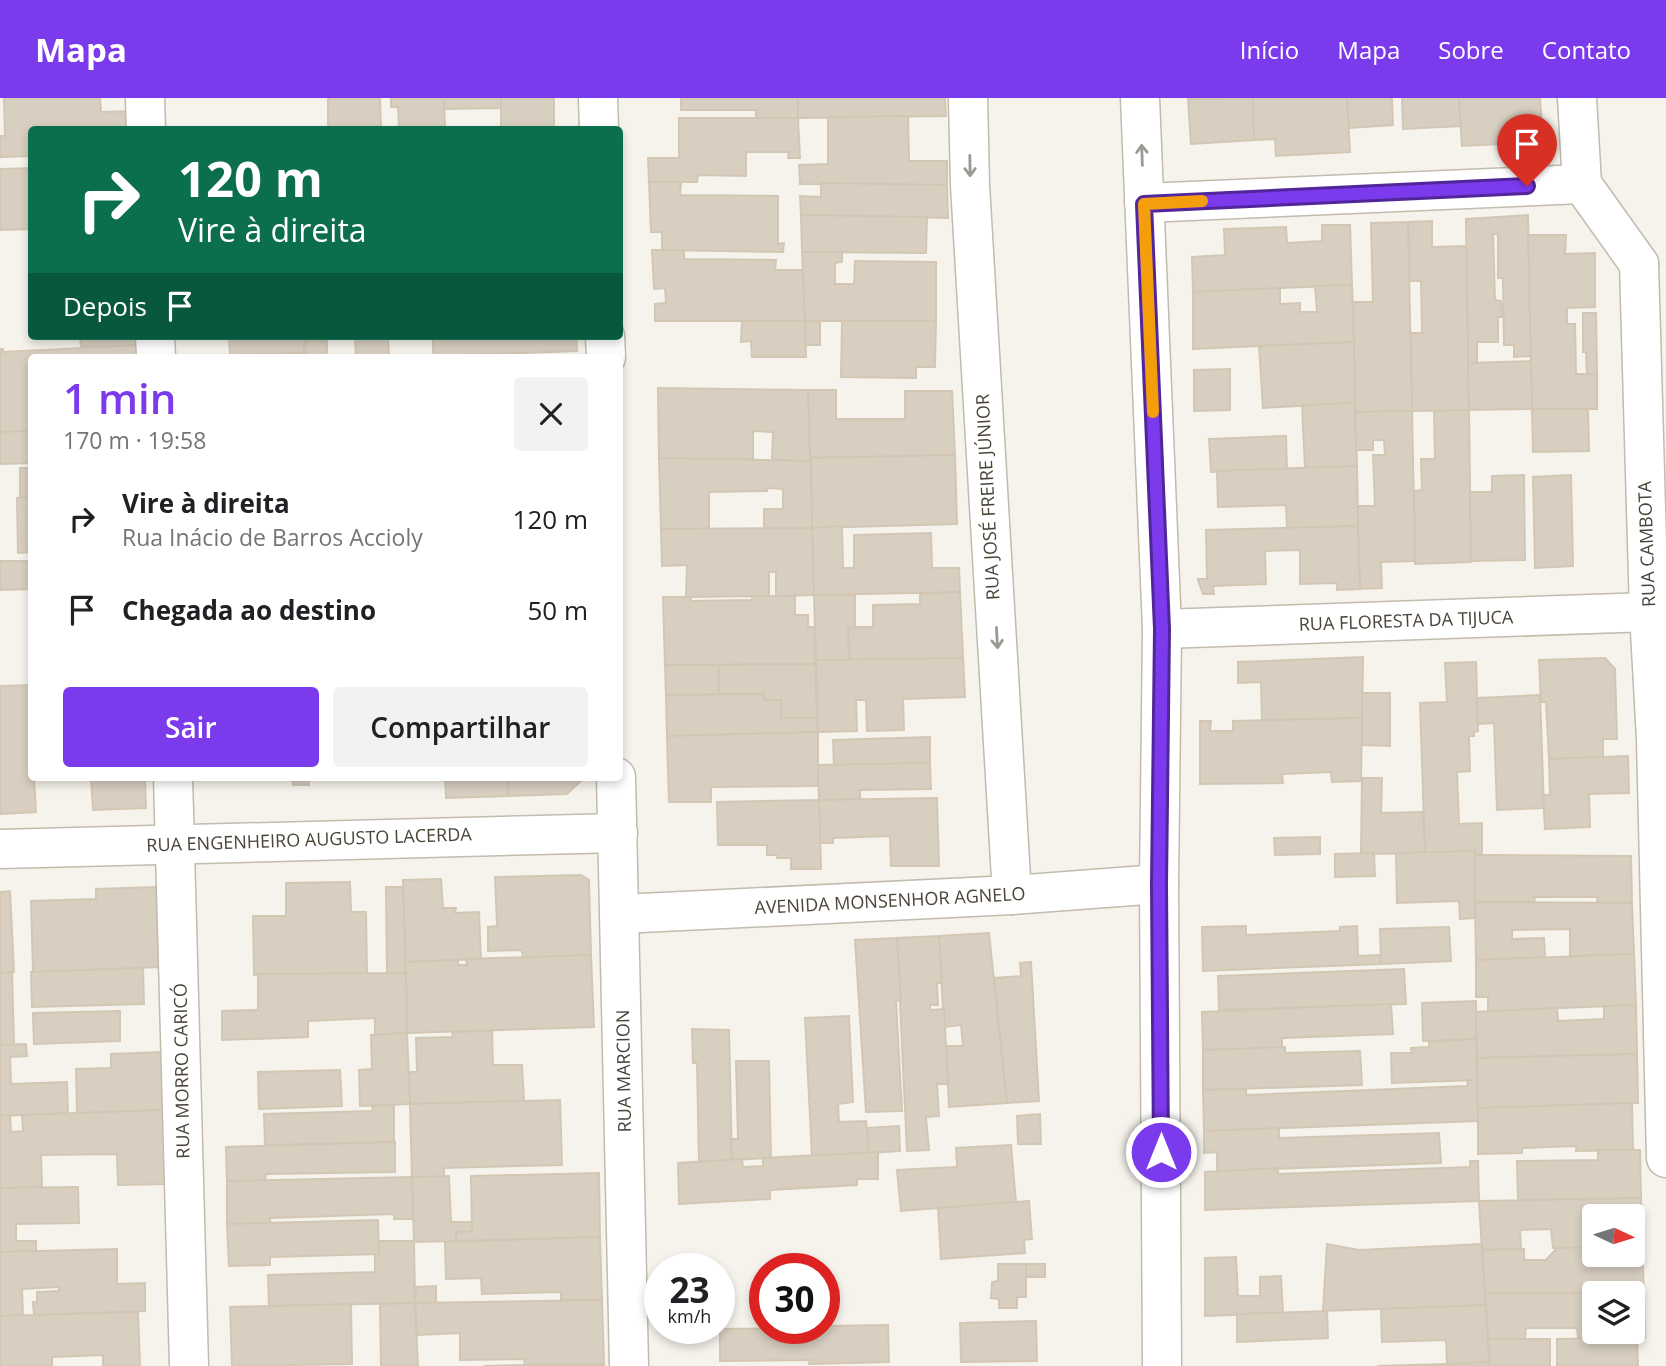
<!DOCTYPE html>
<html lang="pt">
<head>
<meta charset="utf-8">
<style>
	:root { --surface:#fff; --page:#f2f2f2; --text:#202124; --muted:#757577; --accent:#7c3aed }
	body { margin:0; font-family:"Open Sans",sans-serif; background:var(--page); color:var(--text); height:100vh; display:flex; flex-direction:column; font-size:26px; white-space:nowrap }
	* { box-sizing:border-box; margin:0 }
	p { font-size:23px; color:var(--muted) }
	.icon { flex:none; width:38px; height:38px; fill:none; stroke:currentColor; stroke-width:2; stroke-linecap:round; stroke-linejoin:round }
	.map { position:relative; flex:1; overflow:hidden }
	.sheet { position:absolute; left:28px; top:256px; width:595px; height:427px; display:flex; flex-direction:column; background:var(--surface); border-radius:7px; box-shadow:0 4px 10px #0003 }
	.sheet>* { flex:none }
	.banner { position:absolute; left:28px; top:28px; width:595px; height:214px; border-radius:7px; box-shadow:0 4px 10px #0003; background:#0b6e4f; color:#fff; overflow:hidden }
	.needle { width:46px; rotate:94deg }
	.buttons { position:absolute; left:1582px; top:1106px; display:grid; gap:14px }
	.buttons a { display:grid; place-items:center; width:63px; height:63px; border-radius:7px; background:var(--surface); box-shadow:0 4px 10px #0003; font-size:35px }
	.speed { position:absolute; left:644px; top:1155px; display:flex; gap:14px; font-size:35px; font-weight:700; text-align:center }
	.speed>* { display:grid; place-content:center; width:91px; height:91px; border-radius:50%; background:var(--surface); box-shadow:0 4px 10px #0003; line-height:1 }
	.speed small { font-size:18px; font-weight:400 }
	.speed .limit { border:10px solid #d22; background:#fff; color:#111 }
	.pin { position:absolute; display:grid; place-items:center; width:60px; height:60px; color:#fff; margin:-72px -30px; border-radius:50% 50% 50% 0; rotate:-45deg; box-shadow:0 0 7px #0007 }
	.pin .icon { rotate:45deg }
	.me { position:absolute; width:77px; margin:-38px; rotate:0deg; stroke-linejoin:round; filter:drop-shadow(0 0 5px #0008) }
	.turn { display:flex; align-items:center; gap:24px; height:147px; padding:0 35px; font-size:32px }
	.turn .icon { width:91px; height:91px; stroke-width:2.5 }
	.turn b { display:block; font-size:49px; line-height:60px }
	.then { display:flex; align-items:center; height:66px; padding:0 35px; background:#0003; gap:14px; font-size:26px }
	.round { display:grid; place-items:center; flex:none; width:74px; height:74px; border-radius:7px; background:var(--page) }
	.overview { display:flex; align-items:center; justify-content:space-between; height:119px; padding:0 35px }
	h1 { font-size:42px; font-weight:600; line-height:52px; color:var(--accent) }
	.primary-button { display:flex; gap:14px; margin-top:auto; padding:14px 35px }
	.primary-button a { flex:1; height:80px; border-radius:7px; background:var(--accent); color:#fff; font-size:28px; font-weight:600; line-height:80px; text-align:center }
	.primary-button a+a { background:var(--page); color:var(--text) }
	ul { padding:0; list-style:none }
	li { display:flex; align-items:center; gap:21px; height:91px; padding:0 35px }
	li div { flex:1 }
	li b { display:block; font-size:26px }
	li em { font-style:normal }
	header { display:flex; align-items:center; gap:42px; box-sizing:border-box; height:98px; padding:0 35px; background:var(--accent); color:#fff }
	header strong { font-size:33px }
	nav { display:flex; gap:38px; margin-inline-start:auto; font-size:24px }
	.map>svg:first-child { display:block }
	.building { fill:#d8cfc1; stroke:#d3c7b4; stroke-width:2; fill-rule:evenodd }
	.lines { fill:none; stroke-linecap:round; stroke-linejoin:round }
	.minor-casing { stroke:#c2bbae; stroke-width:41 }
	.minor { stroke:#fff; stroke-width:38 }
	.oneway { stroke:#9c9892 }
	.route-casing { stroke:#51269a; stroke-width:18 }
	.route { stroke:#7c3aed; stroke-width:12 }
	.slow { stroke:#f59e0b; stroke-width:12 }
	.labels { text-anchor:middle; stroke-width:5; stroke-linejoin:round; paint-order:stroke }
	.street-label { font-size:18px; fill:#4b4439; stroke:#fff }
</style>
</head>
<body>
<header>
<strong>Mapa</strong>
<nav><a>Início</a><a>Mapa</a><a>Sobre</a><a>Contato</a></nav>
</header>
<div class="map">
<svg width="1666" height="1268" viewBox="0 0 1666 1268">
	<rect width="100%" height="100%" fill="#f6f3ec"/>
	<!-- building -->
	<g class="building">
		<path d="M4,0h96l1,14 37,-1v19h-106v26l-32,1v-21h5z"/>
		<path d="M328,0h52l1,32h-53z"/>
		<path d="M391,0h53l1,32h-46l-1,-23h-7z"/>
		<path d="M444,0h57v10l-57,1z"/>
		<rect x="501" y="0" width="53" height="32"/>
		<path d="M681,0h117v20h-42v-8h-75z"/>
		<path d="M798,0h147l1,18 -148,2z"/>
		<path d="M1253,0h94l3,54 -74,4 -1,-17 -21,1z"/>
		<path d="M1253,0l1,42 -63,4 -3,-45z"/>
		<path d="M1347,0h45l1,27 -44,3z"/>
		<path d="M1402,0h57l2,28 -58,3z"/>
		<path d="M1459,0h81l3,44 -81,4z"/>
		<path d="M908,18l1,45h38v24l-147,-1 -1,-19 29,-1v-47z"/>
		<path d="M679,20h119l2,40h-12l1,-6h-43v24l-48,-1 -1,7h-48l-1,-24h31z"/>
		<path d="M32,70v61l-32,1v-61z"/>
		<path d="M649,84h32l-1,13 98,1v48l6,-1 -1,9 -121,-2v-18h-11z"/>
		<path d="M821,85l126,2 1,33 -147,-3 -1,-19 21,1z"/>
		<path d="M801,117l126,2 -1,36 -124,-1z"/>
		<path d="M1528,117l3,141 -17,1v-12h-10l-1,-67h-5v-44h-5l2,66 6,1 1,16h-4v25h-21v21h-9l-2,-144z"/>
		<path d="M1432,123v26l34,-1 3,164 -57,1 -1,-78h11l-1,-52h-11l-2,-59z"/>
		<path d="M1408,124l4,189 -57,1 -3,-110h21l-2,-79z"/>
		<path d="M1322,127h28l2,60 -159,7 -1,-35 33,-2 -1,-26 62,-2 1,16 35,-2z"/>
		<path d="M1528,137h38l-1,19 30,-1v54l-28,1v16h8l1,50h21v35h-65z"/>
		<path d="M652,152h32v9l92,1 -1,10h29l1,51h-150v-17l11,-1 -1,-15 -11,1z"/>
		<path d="M802,154h40v10l-7,1v21h19l1,-23 81,1v59h-131z"/>
		<path d="M1352,187l2,57 -161,7v-57l87,-4v16l20,-1v9h17l-2,-26z"/>
		<path d="M1583,215h13l1,61h-10l-1,-22h-3z"/>
		<path d="M742,223h63l1,36h-54l-1,-16 -10,1z"/>
		<path d="M805,223l15,1v23h-14z"/>
		<path d="M842,223h94l-1,46h-19v11l-75,-1z"/>
		<path d="M80,238h63v9l-62,2z"/>
		<path d="M204,238h100v17l-74,2 -1,-17 -25,1z"/>
		<path d="M355,238h33l1,21h-33z"/>
		<path d="M433,238h143l1,15 -144,5z"/>
		<rect x="306" y="243" width="21" height="16"/>
		<path d="M1354,244l1,61 -92,5 -4,-62z"/>
		<path d="M143,247l1,12h-112v74l-32,1v-83h3v3z"/>
		<path d="M1531,263l1,48 -63,1 -1,-47z"/>
		<path d="M1230,271v41l-36,1v-41z"/>
		<path d="M658,290l150,2 3,71 -39,-1 1,-28 -20,-1v28l-94,-1z"/>
		<path d="M808,292h28v29h69v-28h47l3,64 -145,3z"/>
		<path d="M1355,305l2,63 -52,2 -3,-63z"/>
		<path d="M1532,311h56l1,42 -56,1z"/>
		<path d="M1469,312l2,152 -56,2 -1,-73 8,-1 -1,-31h14l-1,-48z"/>
		<path d="M1412,313l3,150 -34,1 1,26 -22,1 -3,-83h18l-2,-51h12l-1,-15h-11v10h-17l-1,-38z"/>
		<path d="M32,333v32l-32,1v-32z"/>
		<path d="M1286,338l1,33 -76,3 -2,-33z"/>
		<path d="M955,357l2,69 -145,4 -2,-70z"/>
		<path d="M659,360l152,3 1,67h-48v-19h19v-20l-16,-1v3l-58,1v37h-48z"/>
		<path d="M1357,368l1,60 -71,2 -1,-23 -68,2 -1,-36z"/>
		<path d="M20,370h12v29l-12,1z"/>
		<path d="M1524,377l1,85 -54,1 -1,-69h22v-16z"/>
		<path d="M1571,377l2,91 -38,2 -2,-91z"/>
		<path d="M32,399v55l-14,1 -1,-55z"/>
		<path d="M842,428l1,42h11v-33l77,-2 1,35h27l1,24 -146,3 -2,-67z"/>
		<path d="M1358,428l2,63 -23,1v-7l-37,1v-34l-35,1 1,33 -53,2 1,8h-11l-4,-11 -1,-4h9l-1,-49z"/>
		<path d="M812,430l2,67 -38,1v-24h-7v24l-83,1 1,-32 -25,1 -1,-37z"/>
		<path d="M0,463h32v28l-32,1z"/>
		<path d="M960,494l3,66 -114,2 -1,-33h25v-22l47,-1v-10z"/>
		<path d="M814,497h41v33l-7,-1 1,33h-33z"/>
		<path d="M752,498h43v19h13v12h7v37l-150,1 -2,-68h28v4l61,-1z"/>
		<path d="M1363,559l-1,61 -100,2 -1,-38 -23,1v-21z"/>
		<path d="M963,560l2,39 -62,2 1,31 -37,1 -1,-31h-10l1,31 -39,1 -2,-72z"/>
		<path d="M1605,560l10,11 2,70h-14v18l-54,2 -3,-57h-5l-2,-42z"/>
		<path d="M1476,564l2,69 -4,1v4h-5l1,35 -13,1 2,52 23,-1v31l-7,1v-4l-50,2 -5,-150 27,-1 -2,-39z"/>
		<path d="M815,566l2,54h-36v-18h-16l-1,-6h-45v-29z"/>
		<path d="M665,567h54v29l-53,1z"/>
		<path d="M32,587v92h2l2,35 -36,2v-128z"/>
		<path d="M1362,595h28v53l-28,-1z"/>
		<path d="M764,596l1,6h16v18h36l1,14 -151,4 -1,-41z"/>
		<path d="M1540,597l4,113 -47,2 -3,-87 -16,1 -1,-26z"/>
		<path d="M1362,620l-1,63 -29,1 -1,-10 -49,2 1,9 -83,1v-63h11l-1,10h23v-10z"/>
		<path d="M818,634v54l-107,1v15h-42l-2,-66z"/>
		<path d="M930,639v26l-96,2 -1,-25z"/>
		<path d="M1628,658l1,37 -40,1 1,33 -45,2 -2,-34h7l-1,-36z"/>
		<path d="M930,665l1,26 -71,1v9l-41,1 -1,-35z"/>
		<path d="M34,679h57l1,1 -58,2z"/>
		<path d="M91,679h54l1,31 -53,2z"/>
		<path d="M257,679h35v1l-35,1z"/>
		<path d="M308,679l1,8h-16l-1,-8z"/>
		<path d="M445,679h63l1,19 -63,2z"/>
		<path d="M508,679h77l-18,17 -58,2z"/>
		<path d="M1362,680h20l-1,35 42,-1 2,41 -64,1z"/>
		<path d="M937,700l2,68h-48l-1,-30 -57,2v5h-13l-1,-43z"/>
		<path d="M819,702l2,69h-30v-11h-14v-3h-10v-10h-49l-1,-43z"/>
		<path d="M1320,739v17l-45,1 -1,-17z"/>
		<path d="M1475,753v67l-15,1 -1,-18 -62,2 -1,-50z"/>
		<path d="M1374,755l1,23 -40,1v-23z"/>
		<path d="M1475,757l156,1 1,47 -35,-1 1,-5h-64l1,5h-60z"/>
		<path d="M581,777l8,5v4l2,71 -68,3 -1,-8 -34,1v-24l9,-1 -2,-49z"/>
		<path d="M441,781l2,29h13l-1,5 24,-1 2,47 -76,3 -2,-82z"/>
		<path d="M350,784l1,30h15l1,62 -113,1 -1,-59h33v-33z"/>
		<path d="M156,789l3,80 -126,5 -2,-71 65,-2v-10z"/>
		<path d="M386,789h17l3,86 -19,1z"/>
		<path d="M10,793l4,81 -14,1v-81z"/>
		<path d="M1475,804l157,1 2,51 -64,2v-27l-58,1v9l32,-1 1,19 -69,3z"/>
		<path d="M1246,828v9l94,-4v-4l17,-1 1,30 22,-1 1,9 -178,7 -1,-44z"/>
		<path d="M1449,829l2,34 -70,3 -1,-35z"/>
		<path d="M989,835l18,170 -58,4 -3,-61h17l-2,-21 -17,2 -5,-91z"/>
		<path d="M939,838l3,47h-5l1,22h-8v5l14,-1 4,75h-11l2,32 -13,1 3,33 -22,1 -10,-213z"/>
		<path d="M897,840l4,62 -5,1 6,110 -36,1 -11,-172z"/>
		<path d="M1634,856l2,51 -148,6v-14h-12v-37z"/>
		<path d="M591,857l3,72 -187,6 -2,-71 53,-2v5h9l-1,-6z"/>
		<path d="M1031,864l8,139 -32,2 -13,-125 27,-2 -1,-13z"/>
		<path d="M143,870l1,36 -112,3 -1,-35z"/>
		<path d="M1404,871l2,35 -187,6 -1,-34z"/>
		<path d="M12,874l2,73h-14v-72z"/>
		<path d="M406,875l1,60 -32,2v-17l-67,3v16l-86,3v-29l36,-1v-36z"/>
		<path d="M1476,903v38l-53,2 -1,-38z"/>
		<path d="M1391,906l2,30 -111,4v10l-79,2 -1,-38z"/>
		<path d="M1636,907l1,49 -160,4 -1,-46 81,-4 1,13 46,-2v-13z"/>
		<path d="M120,913v30l-86,3 -1,-31z"/>
		<path d="M849,918l4,86 -15,2 1,18 27,-1 3,32 -57,3 -7,-138z"/>
		<path d="M692,931l37,1 3,130 -33,2 -2,-99h-4z"/>
		<path d="M492,933l1,34h29l2,36 -114,3 -1,-32h8l-1,-34 37,-1 -1,-5z"/>
		<path d="M407,935l3,71 -50,2 -1,-36 13,-1 -1,-34z"/>
		<path d="M1476,941l1,41 -85,3 -1,-30h21l-1,-5 18,-1v-5z"/>
		<path d="M26,946l1,12 -17,1 1,27 56,-2 1,31 -68,3v-71z"/>
		<path d="M1285,949v6l75,-2 2,34 -159,5v-40z"/>
		<path d="M162,954l1,58 -86,3 -1,-44 35,-1v-14z"/>
		<path d="M1637,956l1,49 -160,5 -1,-50z"/>
		<path d="M736,963h33l2,97 -39,2 -1,-21h7z"/>
		<path d="M340,972l2,36 -83,3 -1,-37z"/>
		<path d="M1467,982h10l1,41 -274,10 -1,-41 43,-1v6l222,-9z"/>
		<path d="M560,1002l2,65 -118,3v9h-32l-2,-73z"/>
		<path d="M1632,1005l1,47 -57,1v-5l-54,2v5l-44,1v-46z"/>
		<path d="M394,1007v37l-129,3 -1,-31 109,-3 -1,-5z"/>
		<path d="M163,1012l3,74 -48,1 -1,-31 -76,1 1,32 -42,1v-72l10,-1 1,17 12,-1 -1,-16z"/>
		<path d="M1040,1016l1,30h-23l-1,-28z"/>
		<path d="M899,1028l1,25 -31,2 -2,-25z"/>
		<path d="M1279,1030v10l160,-5 2,30 -224,8v-19l-13,1v-22z"/>
		<path d="M395,1044v30l-129,2 -1,7h-38l-1,-34z"/>
		<path d="M1011,1047l5,57 -115,9 -4,-41 60,-3 -1,-19z"/>
		<path d="M1598,1052h42l1,48 -123,2 -1,-39 81,-1z"/>
		<path d="M878,1054v27h-21v6l-87,5v9l-91,5 -1,-41 64,-4 1,8 20,-1v-8z"/>
		<path d="M1470,1063h8l1,40 -274,9v-38l73,-4v6l192,-7z"/>
		<path d="M599,1075l1,64 -144,4v-9l16,-1 -1,-55z"/>
		<path d="M449,1078l2,46h21v9l-16,1v9l-42,1 -2,-65z"/>
		<path d="M412,1079l1,42h-19v-5l-124,4v5l-43,1v-43z"/>
		<path d="M78,1089l1,36 -63,1v17h20v10l-36,1v-64z"/>
		<path d="M1641,1100l1,48h-9v-30h-39v31l-41,1 -2,-19 -31,1 1,19 -39,1 -3,-49z"/>
		<path d="M1029,1103l3,38 -8,1 1,13 -84,6 -3,-51z"/>
		<path d="M378,1122l1,34 -109,3v8l-41,1 -2,-42z"/>
		<path d="M600,1139l2,63h-41v-8l-79,2 -1,-16 -35,1 -1,-37z"/>
		<path d="M379,1143h35l1,62 -146,3 -1,-31 107,-3v-18h4z"/>
		<path d="M1327,1146l32,6 123,-6 4,61 -163,6z"/>
		<path d="M1633,1148h9l2,47h-159l-3,-43 42,-1v11h22l11,-12 37,-1v8h39z"/>
		<path d="M117,1151v35l28,-1v28l-111,4 -1,-13h4v-10l22,-1v-4l-37,2 1,26 -23,1v-64z"/>
		<path d="M1236,1159l2,39h22v-19l21,-1 2,37 -78,3v-58z"/>
		<path d="M998,1166h28v33h-9v11h-18v-9l-8,-1 1,-16 6,-1z"/>
		<rect x="1026" y="1166" width="19" height="13"/>
		<path d="M436,1188v17h-21l1,-16z"/>
		<path d="M1485,1195h159l1,45h-67l-1,-10h-51l-1,11h-37zM1594,1195h39v39h-39z"/>
		<path d="M602,1202l2,64 -80,1 1,-6 -65,1v-27l-43,2 -2,-32z"/>
		<path d="M415,1205l3,63h-37l-1,-62z"/>
		<path d="M351,1206l1,60 -120,2 -2,-59z"/>
		<path d="M1486,1207l3,57 -42,2 -1,-24 -64,2 -1,-33z"/>
		<path d="M1327,1213l1,27 -91,4v-28z"/>
		<path d="M138,1214l2,54h-37v-11l-51,2v9h-52v-50z"/>
		<path d="M1036,1223l1,40 -76,1 -1,-39z"/>
		<path d="M888,1227l1,37 -80,2 1,-4 -90,1v-32l104,-1v-2z"/>
		<path d="M1637,1240l1,28h-81v-27z"/>
		<path d="M1488,1241h62v27h-60z"/>
		<path d="M1489,1264l1,4h-113l70,-2z"/>
		<path d="M604,1266v2h-120l40,-1z"/>
	</g>
	<g class="lines">
		<!-- minor casing -->
		<g class="minor-casing">
			<g id="minor">
				<path d="M145,0l1,32"/>
				<path d="M598,0l1,32"/>
				<path d="M968,0l2,87 42,710"/>
				<path d="M1140,0l22,531 -3,255 3,482"/>
				<path d="M1577,0l5,86 57,80"/>
				<path d="M1144,105l438,-19"/>
				<path d="M1639,166l10,348 7,128 10,418"/>
				<path d="M155,238l1,21"/>
				<path d="M605,238l1,21"/>
				<path d="M1162,531l487,-17"/>
				<path d="M173,679l16,589"/>
				<path d="M616,679l13,589"/>
				<path d="M0,751l618,-16"/>
				<path d="M621,816l391,-19 147,-11"/>
			</g>
		</g>
		<!-- minor -->
		<use href="#minor" class="minor"/>
	</g>
	<!-- one-way arrows -->
	<defs><path id="oneway-shaft" d="M-6 0H5M1.5-3L5.5 0L1.5 3" fill="none" stroke-width="1.6" stroke-linecap="round" stroke-linejoin="round" transform="scale(1.75)"/></defs>
	<g class="oneway">
		<use href="#oneway-shaft" transform="translate(1142 57) rotate(-92)"/>
		<use href="#oneway-shaft" transform="translate(970 68) rotate(89)"/>
		<use href="#oneway-shaft" transform="translate(997 540) rotate(87)"/>
	</g>
	<g class="lines">
		<!-- route casing -->
		<g class="route-casing">
			<path id="route" d="M1161,1054l-2,-268 3,-255 -18,-425 383,-18"/>
		</g>
		<!-- route -->
		<use href="#route" class="route"/>
		<!-- slow -->
		<path class="slow" d="M1153,314l-9,-208 58,-3"/>
	</g>
	<g class="labels">
		<!-- street labels -->
		<g class="street-label">
			<text transform="translate(988 399) rotate(-93)" y="6">RUA JOSÉ FREIRE JÚNIOR</text>
			<text transform="translate(1647 446) rotate(-92)" y="6">RUA CAMBOTA</text>
			<text transform="translate(1406 523) rotate(-2)" y="6">RUA FLORESTA DA TIJUCA</text>
			<text transform="translate(309 742) rotate(-2)" y="6">RUA ENGENHEIRO AUGUSTO LACERDA</text>
			<text transform="translate(890 803) rotate(-3)" y="6">AVENIDA MONSENHOR AGNELO</text>
			<text transform="translate(182 973) rotate(-91)" y="6">RUA MORRO CARICÓ</text>
			<text transform="translate(624 973) rotate(-91)" y="6">RUA MARCION</text>
		</g>
	</g>
</svg>
<div class="buttons">
<a><svg class="needle" viewBox="-14 -14 28 28"><path d="M0-13l5 13h-10z" fill="#e53935"/><path d="M0 13l5-13h-10z" fill="#757577"/></svg></a>
<a><svg class="icon" aria-label="layers" viewBox="0 0 24 24"><path d="M12 4l9 5-9 5-9-5zM3 14l9 5 9-5"/></svg></a>
</div>
<div class="speed"><div>23<small>km/h</small></div><div class="limit">30</div></div>
<div class="pin" style="left:1527px;top:88px;background:#d93025"><svg class="icon" aria-label="arrive" viewBox="0 0 24 24"><path d="M6 21V4h12l-3 4 3 4H6"/></svg></div>
<svg class="me" style="left:1161px;top:1054px" viewBox="-20 -20 40 40"><circle r="17" fill="#7c3aed" stroke="#fff" stroke-width="3"/><path d="M0-11L8 9 0 5-8 9z" fill="#fff"/></svg>
<div class="banner">
<div class="turn"><svg class="icon" aria-label="right" viewBox="0 0 24 24"><path d="M7 20v-9h11M14 6l5 5-5 5"/></svg><div><b>120 m</b>Vire à direita</div></div>
<div class="then">Depois<svg class="icon" aria-label="arrive" viewBox="0 0 24 24"><path d="M6 21V4h12l-3 4 3 4H6"/></svg></div>
</div>
<section class="sheet">
<div class="overview"><div><h1>1 min</h1><p>170 m · 19:58</p></div><a class="round"><svg class="icon" aria-label="close" viewBox="0 0 24 24"><path d="M6 6l12 12M18 6L6 18"/></svg></a></div>
<ul>
<li><svg class="icon" aria-label="right" viewBox="0 0 24 24"><path d="M7 20v-9h11M14 6l5 5-5 5"/></svg><div><b>Vire à direita</b><p>Rua Inácio de Barros Accioly</p></div><em>120 m</em></li>
<li><svg class="icon" aria-label="arrive" viewBox="0 0 24 24"><path d="M6 21V4h12l-3 4 3 4H6"/></svg><div><b>Chegada ao destino</b></div><em>50 m</em></li>
</ul>
<div class="primary-button"><a>Sair</a><a>Compartilhar</a></div>
</section>
</div>
</body>
</html>
